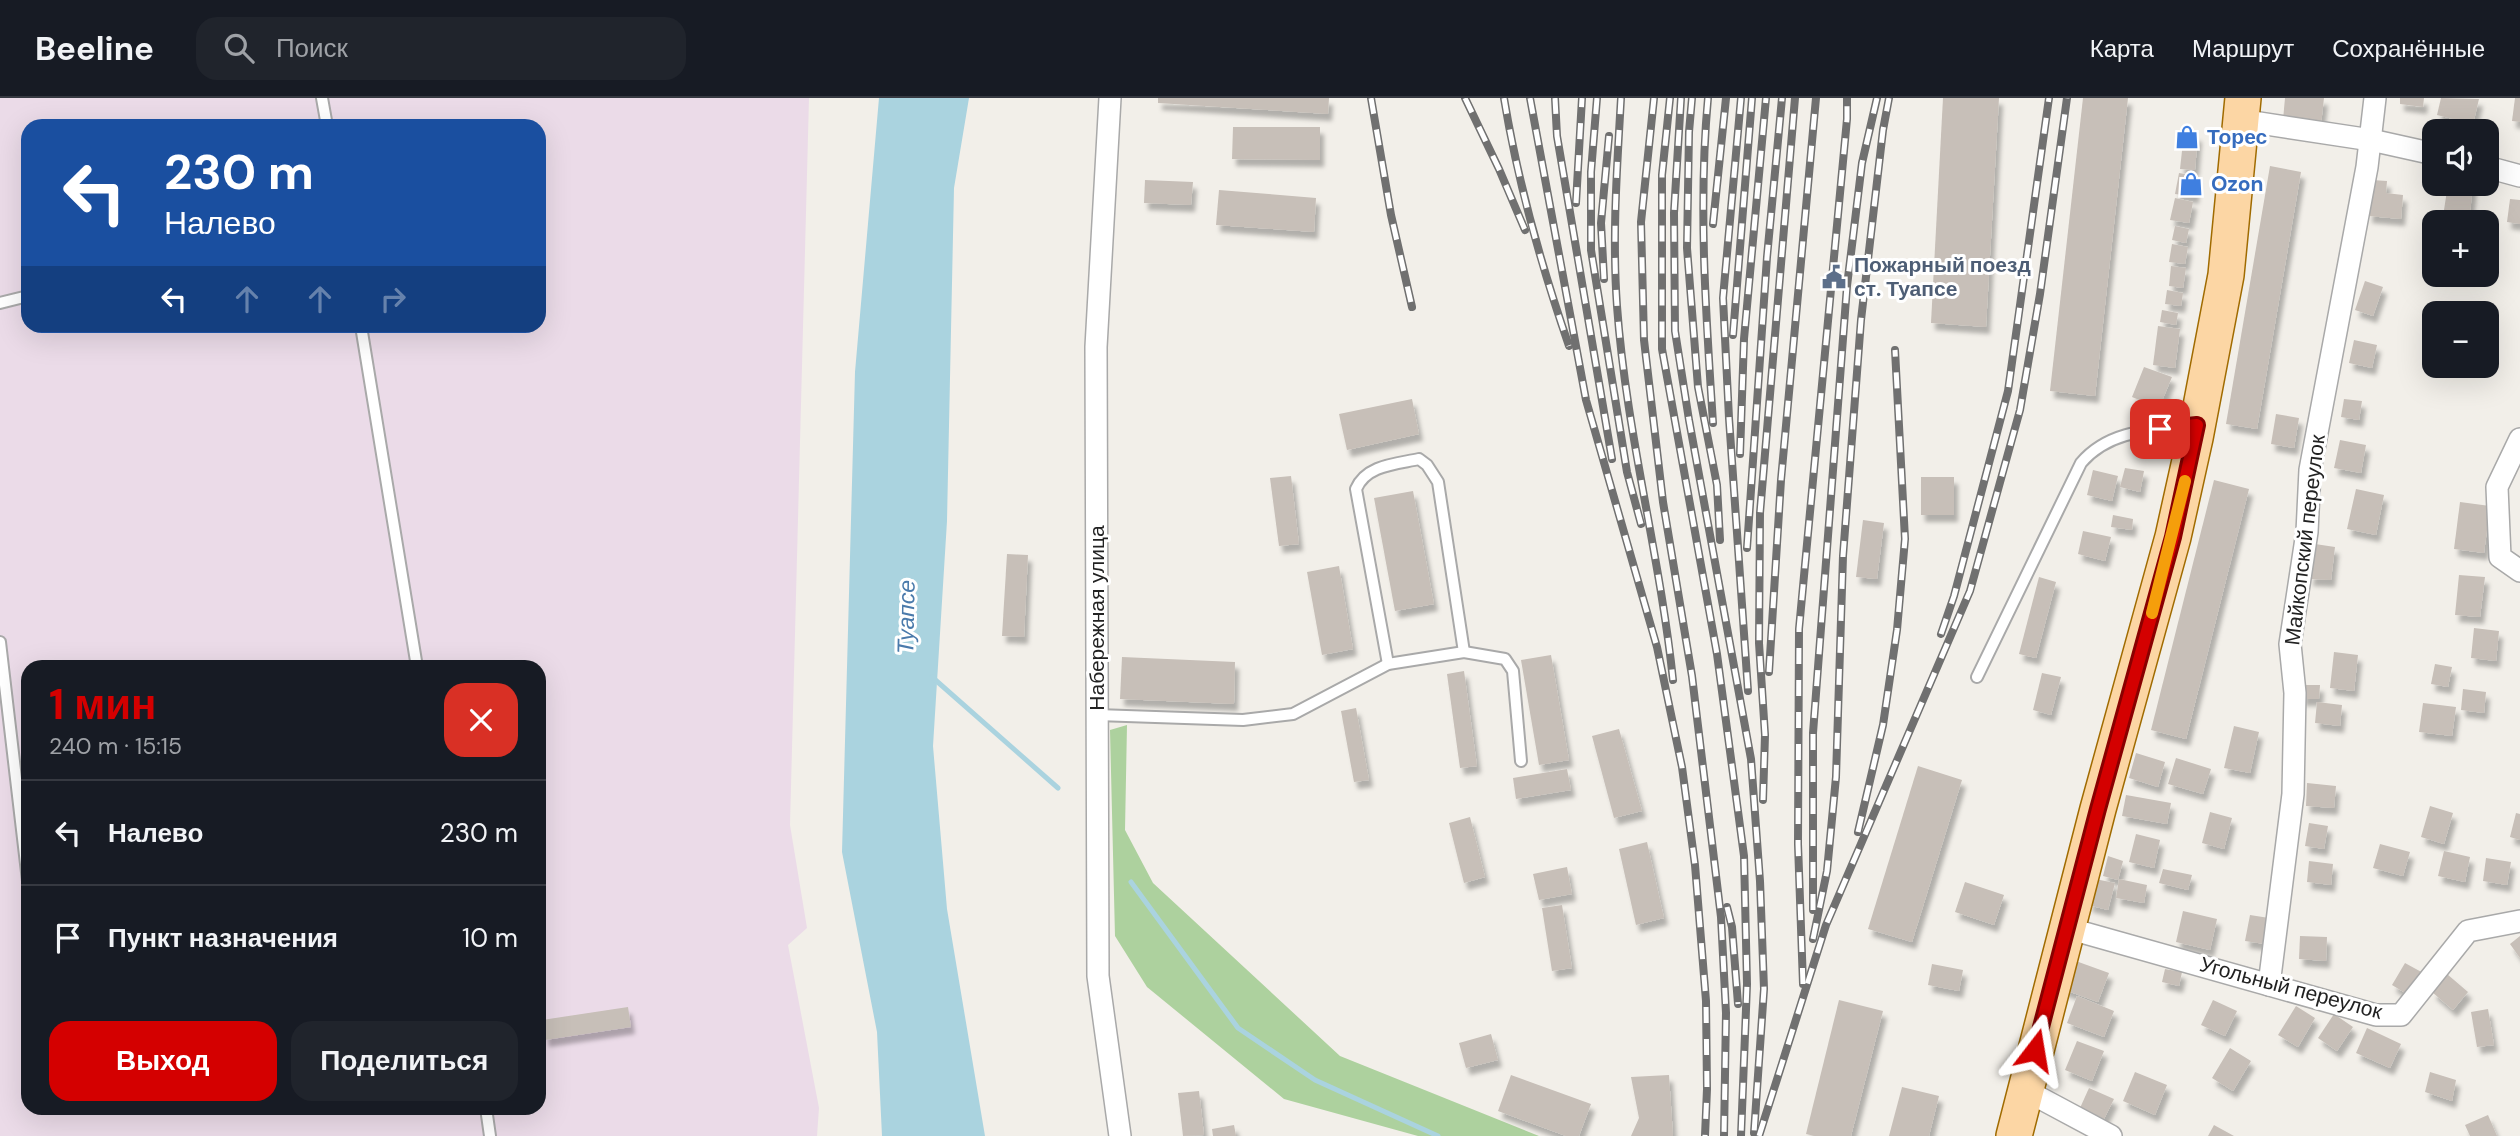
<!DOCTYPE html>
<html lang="ru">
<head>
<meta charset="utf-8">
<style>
	:root { --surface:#171b24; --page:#20242c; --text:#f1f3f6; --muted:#9ea1a6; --line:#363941; --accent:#d40000 }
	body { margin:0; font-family:"DM Sans",sans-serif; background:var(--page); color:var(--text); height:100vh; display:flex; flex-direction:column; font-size:26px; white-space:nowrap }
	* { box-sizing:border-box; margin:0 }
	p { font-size:23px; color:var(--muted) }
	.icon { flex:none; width:38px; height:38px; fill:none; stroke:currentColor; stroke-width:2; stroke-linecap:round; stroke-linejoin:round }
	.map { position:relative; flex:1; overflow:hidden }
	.panel { position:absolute; left:21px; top:562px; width:525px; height:455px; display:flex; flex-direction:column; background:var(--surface); border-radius:21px; box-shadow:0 7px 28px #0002 }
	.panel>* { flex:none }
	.banner { position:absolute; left:21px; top:21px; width:525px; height:214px; border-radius:21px; box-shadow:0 7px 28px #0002; background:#1a4fa0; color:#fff; overflow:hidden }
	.buttons { position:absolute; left:2422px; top:21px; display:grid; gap:14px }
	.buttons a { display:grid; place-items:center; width:77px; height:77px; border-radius:14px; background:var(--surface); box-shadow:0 7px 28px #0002; font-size:35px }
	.pin { position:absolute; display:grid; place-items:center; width:60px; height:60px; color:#fff; margin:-30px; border-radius:14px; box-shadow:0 4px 10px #0006 }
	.me { position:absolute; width:77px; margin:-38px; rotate:14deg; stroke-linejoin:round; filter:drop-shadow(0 0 5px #0008) }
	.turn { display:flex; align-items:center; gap:24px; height:147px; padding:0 28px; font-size:32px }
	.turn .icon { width:91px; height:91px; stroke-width:2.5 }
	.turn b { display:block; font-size:49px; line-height:60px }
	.lanes { display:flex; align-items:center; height:66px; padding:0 28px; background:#0003; justify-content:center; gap:35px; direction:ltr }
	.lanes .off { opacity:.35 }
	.round { display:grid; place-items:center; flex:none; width:74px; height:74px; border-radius:21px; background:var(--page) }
	.summary { display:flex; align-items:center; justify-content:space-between; height:119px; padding:0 28px }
	h1 { font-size:42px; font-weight:700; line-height:52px; color:var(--accent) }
	.primary-button { display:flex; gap:14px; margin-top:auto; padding:14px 28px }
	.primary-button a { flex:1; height:80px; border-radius:21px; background:var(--accent); color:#fff; font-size:28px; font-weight:700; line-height:80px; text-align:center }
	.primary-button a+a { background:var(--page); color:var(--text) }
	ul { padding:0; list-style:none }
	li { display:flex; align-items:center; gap:21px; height:105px; padding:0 28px; border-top:2px solid var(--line) }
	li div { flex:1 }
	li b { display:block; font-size:26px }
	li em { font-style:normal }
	header { display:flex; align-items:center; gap:42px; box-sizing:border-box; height:98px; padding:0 35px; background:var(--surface); border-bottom:2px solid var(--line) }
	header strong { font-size:33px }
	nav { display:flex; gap:38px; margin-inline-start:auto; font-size:24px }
	.search { width:490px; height:63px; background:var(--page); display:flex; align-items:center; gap:18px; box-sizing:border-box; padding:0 24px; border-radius:21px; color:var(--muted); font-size:26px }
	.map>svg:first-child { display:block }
	.industrial { fill:#ebdbe8; fill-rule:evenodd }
	.forest { fill:#add19e }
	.water { fill:#aad3df }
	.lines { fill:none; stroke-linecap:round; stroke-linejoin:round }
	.stream { stroke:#aad3df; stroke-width:5 }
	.building { fill:#c7bfb8; filter:url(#shadow) }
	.lane-casing { stroke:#a9a9a9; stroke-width:14 }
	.street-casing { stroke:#a9a9a9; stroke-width:24 }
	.primary-casing { stroke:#a06b00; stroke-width:38 }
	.lane { stroke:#fff; stroke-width:10 }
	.street { stroke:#fff; stroke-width:21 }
	.primary { stroke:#fcd6a4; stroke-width:35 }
	.rail-casing { stroke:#707070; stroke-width:8 }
	.rail { stroke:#fff; stroke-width:5; stroke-dasharray:16; stroke-linecap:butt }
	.route-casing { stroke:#8a0000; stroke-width:18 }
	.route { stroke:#d40000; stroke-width:12 }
	.slow { stroke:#f59e0b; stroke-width:12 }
	.labels { text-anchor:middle; stroke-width:6; stroke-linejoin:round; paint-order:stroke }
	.shop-label { font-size:21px; font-weight:bold; fill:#366cbe; stroke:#fff; text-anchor:start }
	.service-label { font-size:21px; font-weight:bold; fill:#4e5e75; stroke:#fff; text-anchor:start }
	.street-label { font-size:21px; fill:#222; stroke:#fff }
	.water-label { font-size:23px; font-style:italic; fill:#4a7aab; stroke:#fff }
</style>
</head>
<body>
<header>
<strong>Beeline</strong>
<div class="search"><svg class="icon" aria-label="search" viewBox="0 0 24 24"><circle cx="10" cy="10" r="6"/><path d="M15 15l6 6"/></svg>Поиск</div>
<nav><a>Карта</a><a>Маршрут</a><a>Сохранённые</a></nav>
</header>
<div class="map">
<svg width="2520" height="1038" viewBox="0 0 2520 1038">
	<defs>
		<filter id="shadow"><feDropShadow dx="4" dy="7" stdDeviation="2" flood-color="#0004"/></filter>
	</defs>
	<rect width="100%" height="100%" fill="#f2efe9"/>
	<!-- industrial -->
	<path class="industrial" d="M0,0h809l-19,727 17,103 -19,17 31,163 -2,28h-817zM28,28h511v200h-511zM28,569h511v441h-511z"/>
	<!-- forest -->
	<path class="forest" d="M1127,627l-2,105 28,53 187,173 199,80h-121l-134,-37 -137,-112 -32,-51 -5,-206z"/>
	<!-- water -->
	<path class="water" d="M879,0h90l-15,90 -7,333 -14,225 14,163 38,227h-103l-5,-104 -35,-180 13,-480z"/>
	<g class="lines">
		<!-- stream -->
		<g class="stream">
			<path d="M932,579l126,111"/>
			<path d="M1131,784l107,146 77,52 123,56"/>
		</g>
	</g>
	<!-- building -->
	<g class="building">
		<path d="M1158,0h171l-1,16 -170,-11z"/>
		<path d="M1943,0h56l-13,229 -55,-4z"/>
		<path d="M2083,0h45l-33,298 -45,-5z"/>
		<path d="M2285,0h39l-3,26 -38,-4z"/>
		<path d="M2400,0h24l-1,9 -23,-3z"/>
		<path d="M2441,0l38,1 -6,25 -36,-9z"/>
		<path d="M2515,0h5v24l-8,-1z"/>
		<path d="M1233,29h87v33l-88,-1z"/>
		<path d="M2184,35l14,2 -3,35 -15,-1z"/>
		<path d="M2270,68l31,6 -44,257 -31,-5z"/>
		<path d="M2179,75l17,3 -1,21 -20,-3z"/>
		<path d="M1145,82l48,2 -2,23 -47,-2z"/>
		<path d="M2372,82l15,1 -1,12 17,2 -2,24 -33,-3z"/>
		<path d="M2448,86h25l-3,29 -26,-3z"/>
		<path d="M1219,92l97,8 -2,34 -98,-7z"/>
		<path d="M2175,100l18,4 -4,21 -19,-3z"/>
		<path d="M2510,101l10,1v24l-13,-2z"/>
		<path d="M2175,128l14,3 -3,14 -14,-3z"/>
		<path d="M2172,146l16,3 -3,17 -16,-2z"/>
		<path d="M2171,168l15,2 -3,20 -14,-2z"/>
		<path d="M2365,183l18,6 -10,29 -18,-6z"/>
		<path d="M2167,192l16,3 -2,13 -16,-2z"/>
		<path d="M2162,212l16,3 -2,12 -16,-3z"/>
		<path d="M2158,228l22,3 -5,39 -22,-3z"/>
		<path d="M2354,242l23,5 -5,23 -23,-5z"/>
		<path d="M2144,269l28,10 -13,31 -27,-11z"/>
		<path d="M1412,301l7,35 -72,16 -8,-36z"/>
		<path d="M2344,301l18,2 -3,19 -18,-3z"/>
		<path d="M2276,316l23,4 -5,30 -23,-4z"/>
		<path d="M2340,342l26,5 -5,28 -27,-5z"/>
		<path d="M2125,370l19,3 -4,21 -20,-5z"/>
		<path d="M2093,372l25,6 -6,25 -25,-6z"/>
		<path d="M1291,378l8,68 -20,2 -9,-68z"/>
		<rect x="1921" y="379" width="33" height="38"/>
		<path d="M2214,382l35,9 -63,250 -35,-9z"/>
		<path d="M2356,391l28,6 -8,40 -29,-6z"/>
		<path d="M1413,393l21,113 -39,7 -21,-113z"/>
		<path d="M2460,404l30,4 -6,47 -30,-4z"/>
		<path d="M2113,417l20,4 -1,11 -21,-3z"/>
		<path d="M1863,422l21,3 -7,56 -21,-2z"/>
		<path d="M2083,433l28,6 -6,24 -27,-7z"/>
		<path d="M2315,446l20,3 -4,33 -22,-1z"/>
		<path d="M1007,456l21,1 -4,82 -22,-1z"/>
		<path d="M1339,468l14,83 -31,6 -15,-83z"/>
		<path d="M2459,477l26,2 -5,40 -25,-2z"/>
		<path d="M2039,479l17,5 -20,76 -17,-4z"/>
		<path d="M2474,530l25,3 -3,30 -25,-3z"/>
		<path d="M2334,554l24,3 -4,36 -24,-3z"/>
		<path d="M1551,557l18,105 -30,5 -18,-105z"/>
		<path d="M1122,559l113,5 -1,42 -114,-5z"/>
		<path d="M2435,566l17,3 -4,20 -17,-3z"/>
		<path d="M1464,573l13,95 -17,2 -13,-94z"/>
		<path d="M2042,575l19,4 -10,38 -18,-5z"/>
		<path d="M2302,587h18l-1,14h-18z"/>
		<path d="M2463,591l23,3 -2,21 -23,-3z"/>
		<path d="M2317,604l25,3 -2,21 -25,-3z"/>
		<path d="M2423,605l33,4 -4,29 -33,-4z"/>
		<path d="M1356,610l13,72 -15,2 -13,-71z"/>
		<path d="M2234,628l25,6 -9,41 -26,-5z"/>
		<path d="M1619,631l23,82 -28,7 -22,-82z"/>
		<path d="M2136,655l29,9 -7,25 -29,-9z"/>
		<path d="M2176,660l35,11 -8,25 -35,-10z"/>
		<path d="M1918,668l44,14 -50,162 -44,-13z"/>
		<path d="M1567,671l4,21 -55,9 -3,-21z"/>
		<path d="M2307,685l29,3 -2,22 -28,-2z"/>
		<path d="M2126,697l45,8 -4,21 -45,-8z"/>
		<path d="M2430,708l23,7 -9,31 -23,-7z"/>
		<path d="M2210,714l22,6 -8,31 -22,-6z"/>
		<path d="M2516,715l4,1v26l-10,-3z"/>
		<path d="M1470,719l15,60 -21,6 -15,-60z"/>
		<path d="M2309,725l19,3 -4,23 -19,-3z"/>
		<path d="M2136,736l24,6 -6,28 -25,-6z"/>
		<path d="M1647,744l17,76 -28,7 -17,-76z"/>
		<path d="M2380,746l30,8 -7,24 -30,-8z"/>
		<path d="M2444,753l26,6 -5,25 -27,-6z"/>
		<path d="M2108,758l15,5 -5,19 -15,-4z"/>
		<path d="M2486,760l25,4 -4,23 -24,-4z"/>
		<path d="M2309,763l24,3 -2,21 -24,-3z"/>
		<path d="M1567,769l5,27 -33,6 -6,-26z"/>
		<path d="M2163,771l29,6 -4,15 -29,-7z"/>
		<path d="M2095,781l20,4 -7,27 -20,-5z"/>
		<path d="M2119,781l28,6 -3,18 -28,-5z"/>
		<path d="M1965,784l39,13 -10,30 -39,-13z"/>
		<path d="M1562,807l10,63 -20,3 -10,-63z"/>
		<path d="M2183,813l34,8 -7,31 -34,-8z"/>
		<path d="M2250,817l19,3 -4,26 -20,-3z"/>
		<path d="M2300,838l27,1 -1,24 -27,-2z"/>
		<path d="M2520,838v22l-10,-14z"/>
		<path d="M2073,862l36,13 -11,29 -36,-13z"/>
		<path d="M2405,865l20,11 -13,23 -20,-12z"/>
		<path d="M1932,866l31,6 -4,21 -31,-6z"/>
		<path d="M2165,871l17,3 -3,14 -17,-4z"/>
		<path d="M2447,876l21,18 -15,18 -21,-18z"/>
		<path d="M2077,898l37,15 -10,26 -37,-14z"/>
		<path d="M1839,902l44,11 -32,125h-36l-9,-2z"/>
		<path d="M2213,902l24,11 -12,25 -24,-11z"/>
		<path d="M2296,908l19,12 -17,29 -20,-12z"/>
		<path d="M628,909l3,20 -86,13 -3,-20z"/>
		<path d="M2488,911l6,36 -17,2 -6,-35z"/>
		<path d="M2334,916l19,13 -16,24 -19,-13z"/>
		<path d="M2367,930l34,16 -11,24 -34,-15z"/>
		<path d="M1491,936l7,26 -32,8 -7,-25z"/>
		<path d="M2077,943l27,10 -12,30 -27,-11z"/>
		<path d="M2230,950l21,13 -18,30 -21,-13z"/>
		<path d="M2135,974l32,13 -12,30 -32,-14z"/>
		<path d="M2430,974l26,8 -4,21 -27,-9z"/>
		<path d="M1511,977l80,29 -12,32h-13l-68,-25z"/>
		<path d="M1669,977l4,61h-42l8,-18 -8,-41z"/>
		<path d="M1902,989l37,9 -10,40h-40z"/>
		<path d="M2089,990l25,11 -10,20 -24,-11z"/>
		<path d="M1199,993l5,44 -21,1 -5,-43z"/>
		<path d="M2488,1017l9,21h-27l-5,-11z"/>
		<path d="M1234,1027l2,11h-23l-1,-7z"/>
		<path d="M2214,1027l20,11h-26z"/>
	</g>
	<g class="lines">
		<!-- lane casing -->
		<g class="lane-casing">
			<g id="lane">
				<path d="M322,0l5,28"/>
				<path d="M0,205l28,-7"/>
				<path d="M361,228l56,341"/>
				<path d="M0,544l28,239"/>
				<path d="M1388,566l-32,-175c10,-24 40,-25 63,-30l8,6 11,17 26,170"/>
				<path d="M1977,579l104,-214c28,-33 70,-33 110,-37"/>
				<path d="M1097,617l146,5 50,-6 95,-50 76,-12 41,7 8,12 8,90"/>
				<path d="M486,1010l4,28"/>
			</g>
		</g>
		<!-- street casing -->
		<g class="street-casing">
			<g id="street">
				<path d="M1110,0l-14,249 2,629 22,160"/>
				<path d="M2240,22l131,20 63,14"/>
				<path d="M2487,69l33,9"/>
				<path d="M2520,341l-23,48 3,70 20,14"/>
				<path d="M2067,830l309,87h25l67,-84 52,-10"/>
				<path d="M2269,887l24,-191 2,-101 -5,-49 17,-112 3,-62 57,-303 8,-69"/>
				<path d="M2025,992l86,46"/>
			</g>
		</g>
		<!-- primary casing -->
		<g class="primary-casing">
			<path id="primary" d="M2014,1038l84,-327 75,-272 22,-99 31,-163 17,-177"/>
		</g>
		<!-- lane -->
		<use href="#lane" class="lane"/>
		<!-- street -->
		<use href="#street" class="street"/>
		<!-- primary -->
		<use href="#primary" class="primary"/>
		<!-- rail casing -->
		<g class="rail-casing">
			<g id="rail">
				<path d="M1371,0l20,117 21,92"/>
				<path d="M1465,0l34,71 26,61"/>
				<path d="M1504,0c14,85 37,167 65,248"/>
				<path d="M1530,0l56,302 71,247 25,120 13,98 11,136 1,88 -2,47"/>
				<path d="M1555,0l2,38 55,323"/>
				<path d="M1597,0l-6,74v78l36,222 14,52"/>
				<path d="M1621,0c-4,70 -9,138 -4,208 9,126 43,249 56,374"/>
				<path d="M1654,0l-13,124 3,118 19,162 29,174 29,241 5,96 -2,123"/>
				<path d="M1670,0l-8,77v174l55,305 27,202 3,128 -6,152"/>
				<path d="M1681,0l-7,115 1,118 14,89 62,339 9,122 4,108 -10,144"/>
				<path d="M1692,0l-3,34 -2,116 11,139 19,98 3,55"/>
				<path d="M1708,0c-10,108 -2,217 5,325"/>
				<path d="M1741,0l-18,200 6,120 19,273"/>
				<path d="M1576,105l6,-105"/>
				<path d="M1713,126l13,-126"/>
				<path d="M1604,181l-3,-56 8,-87"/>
				<path d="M1733,237l19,-237"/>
				<path d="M1740,356l4,-115 22,-241"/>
				<path d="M1747,450l20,-291 15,-159"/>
				<path d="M1941,536l13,-38 54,-205 41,-293"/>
				<path d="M1769,574l12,-192 35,-382"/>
				<path d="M1763,702l2,-65 -6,-92 1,-130 35,-415"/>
				<path d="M1858,734l25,-107 14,-95 8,-91 -10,-189"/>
				<path d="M1727,809l5,20 6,77"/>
				<path d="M1813,812v-177l34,-447 15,-123 15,-65"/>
				<path d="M1813,841l14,-68 9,-94 7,-221 18,-236 22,-190 6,-32"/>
				<path d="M1803,886l-5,-140 1,-215 48,-510v-21"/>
				<path d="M1759,1038l67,-211 144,-334 50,-181 20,-116 27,-196"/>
			</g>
		</g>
		<!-- rail -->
		<use href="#rail" class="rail"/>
	</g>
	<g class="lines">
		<!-- route casing -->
		<g class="route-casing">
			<path id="route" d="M2035,952l63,-241 75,-272 24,-112 -37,4"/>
		</g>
		<!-- route -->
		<use href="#route" class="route"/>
		<!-- slow -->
		<path class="slow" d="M2152,515l33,-132"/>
	</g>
	<!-- icons -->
	<defs>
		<g id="shop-bare" transform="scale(1.89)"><path d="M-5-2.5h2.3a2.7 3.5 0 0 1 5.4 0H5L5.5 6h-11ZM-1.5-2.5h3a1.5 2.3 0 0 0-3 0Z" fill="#3f7fe0" stroke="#fff" stroke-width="2.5" paint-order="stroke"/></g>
		<g id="civic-bare" transform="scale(1.89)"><path d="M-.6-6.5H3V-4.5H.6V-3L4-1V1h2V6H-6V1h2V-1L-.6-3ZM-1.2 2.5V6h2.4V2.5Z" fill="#5c6f8a" stroke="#fff" stroke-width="2.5" paint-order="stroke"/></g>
	</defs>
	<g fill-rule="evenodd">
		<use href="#shop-bare" x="2187" y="39"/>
		<use href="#shop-bare" x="2191" y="86"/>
		<use href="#civic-bare" x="1834" y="179"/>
	</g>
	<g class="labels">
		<!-- shop labels -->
		<g class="shop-label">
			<text x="2207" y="46">Торес</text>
			<text x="2211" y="93">Ozon</text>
		</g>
		<!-- service labels -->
		<g class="service-label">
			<text x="1854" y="174">Пожарный поезд<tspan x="1854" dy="24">ст. Туапсе</tspan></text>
		</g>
		<!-- street labels -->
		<g class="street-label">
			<text transform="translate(2305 442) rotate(-83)" y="7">Майкопский переулок</text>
			<text transform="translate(1097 520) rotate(-90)" y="7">Набережная улица</text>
			<text transform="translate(2291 890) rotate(15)" y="7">Угольный переулок</text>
		</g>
		<!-- water labels -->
		<g class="water-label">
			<text transform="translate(906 519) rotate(-89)" y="8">Туапсе</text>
		</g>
	</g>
</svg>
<div class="buttons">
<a><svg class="icon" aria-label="sound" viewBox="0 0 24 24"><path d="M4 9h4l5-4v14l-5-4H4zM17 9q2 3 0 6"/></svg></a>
<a>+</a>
<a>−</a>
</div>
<div class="pin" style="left:2160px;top:331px;background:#d93025"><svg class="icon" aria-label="arrive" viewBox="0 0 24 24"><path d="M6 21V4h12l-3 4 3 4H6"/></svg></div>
<svg class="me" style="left:2035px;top:952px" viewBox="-20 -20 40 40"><path d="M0-17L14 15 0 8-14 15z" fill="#d40000" stroke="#fff" stroke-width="4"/></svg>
<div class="banner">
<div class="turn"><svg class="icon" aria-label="left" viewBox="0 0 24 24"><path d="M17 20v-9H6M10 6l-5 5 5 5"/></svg><div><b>230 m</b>Налево</div></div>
<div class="lanes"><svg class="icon" aria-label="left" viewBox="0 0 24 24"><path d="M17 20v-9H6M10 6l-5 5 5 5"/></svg><svg class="icon off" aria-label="ahead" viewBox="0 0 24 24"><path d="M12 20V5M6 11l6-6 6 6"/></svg><svg class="icon off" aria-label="ahead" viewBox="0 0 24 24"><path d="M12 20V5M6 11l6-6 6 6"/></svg><svg class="icon off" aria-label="right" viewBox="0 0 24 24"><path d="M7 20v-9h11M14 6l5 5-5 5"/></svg></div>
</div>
<section class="panel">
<div class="summary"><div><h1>1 мин</h1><p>240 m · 15:15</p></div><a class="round" style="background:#d93025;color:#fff"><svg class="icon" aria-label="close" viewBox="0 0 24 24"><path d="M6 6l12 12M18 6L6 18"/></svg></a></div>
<ul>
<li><svg class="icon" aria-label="left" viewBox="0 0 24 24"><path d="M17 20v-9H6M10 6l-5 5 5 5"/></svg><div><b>Налево</b></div><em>230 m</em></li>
<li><svg class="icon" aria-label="arrive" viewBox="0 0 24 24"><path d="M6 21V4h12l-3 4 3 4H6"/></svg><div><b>Пункт назначения</b></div><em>10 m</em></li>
</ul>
<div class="primary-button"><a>Выход</a><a>Поделиться</a></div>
</section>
</div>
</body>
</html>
